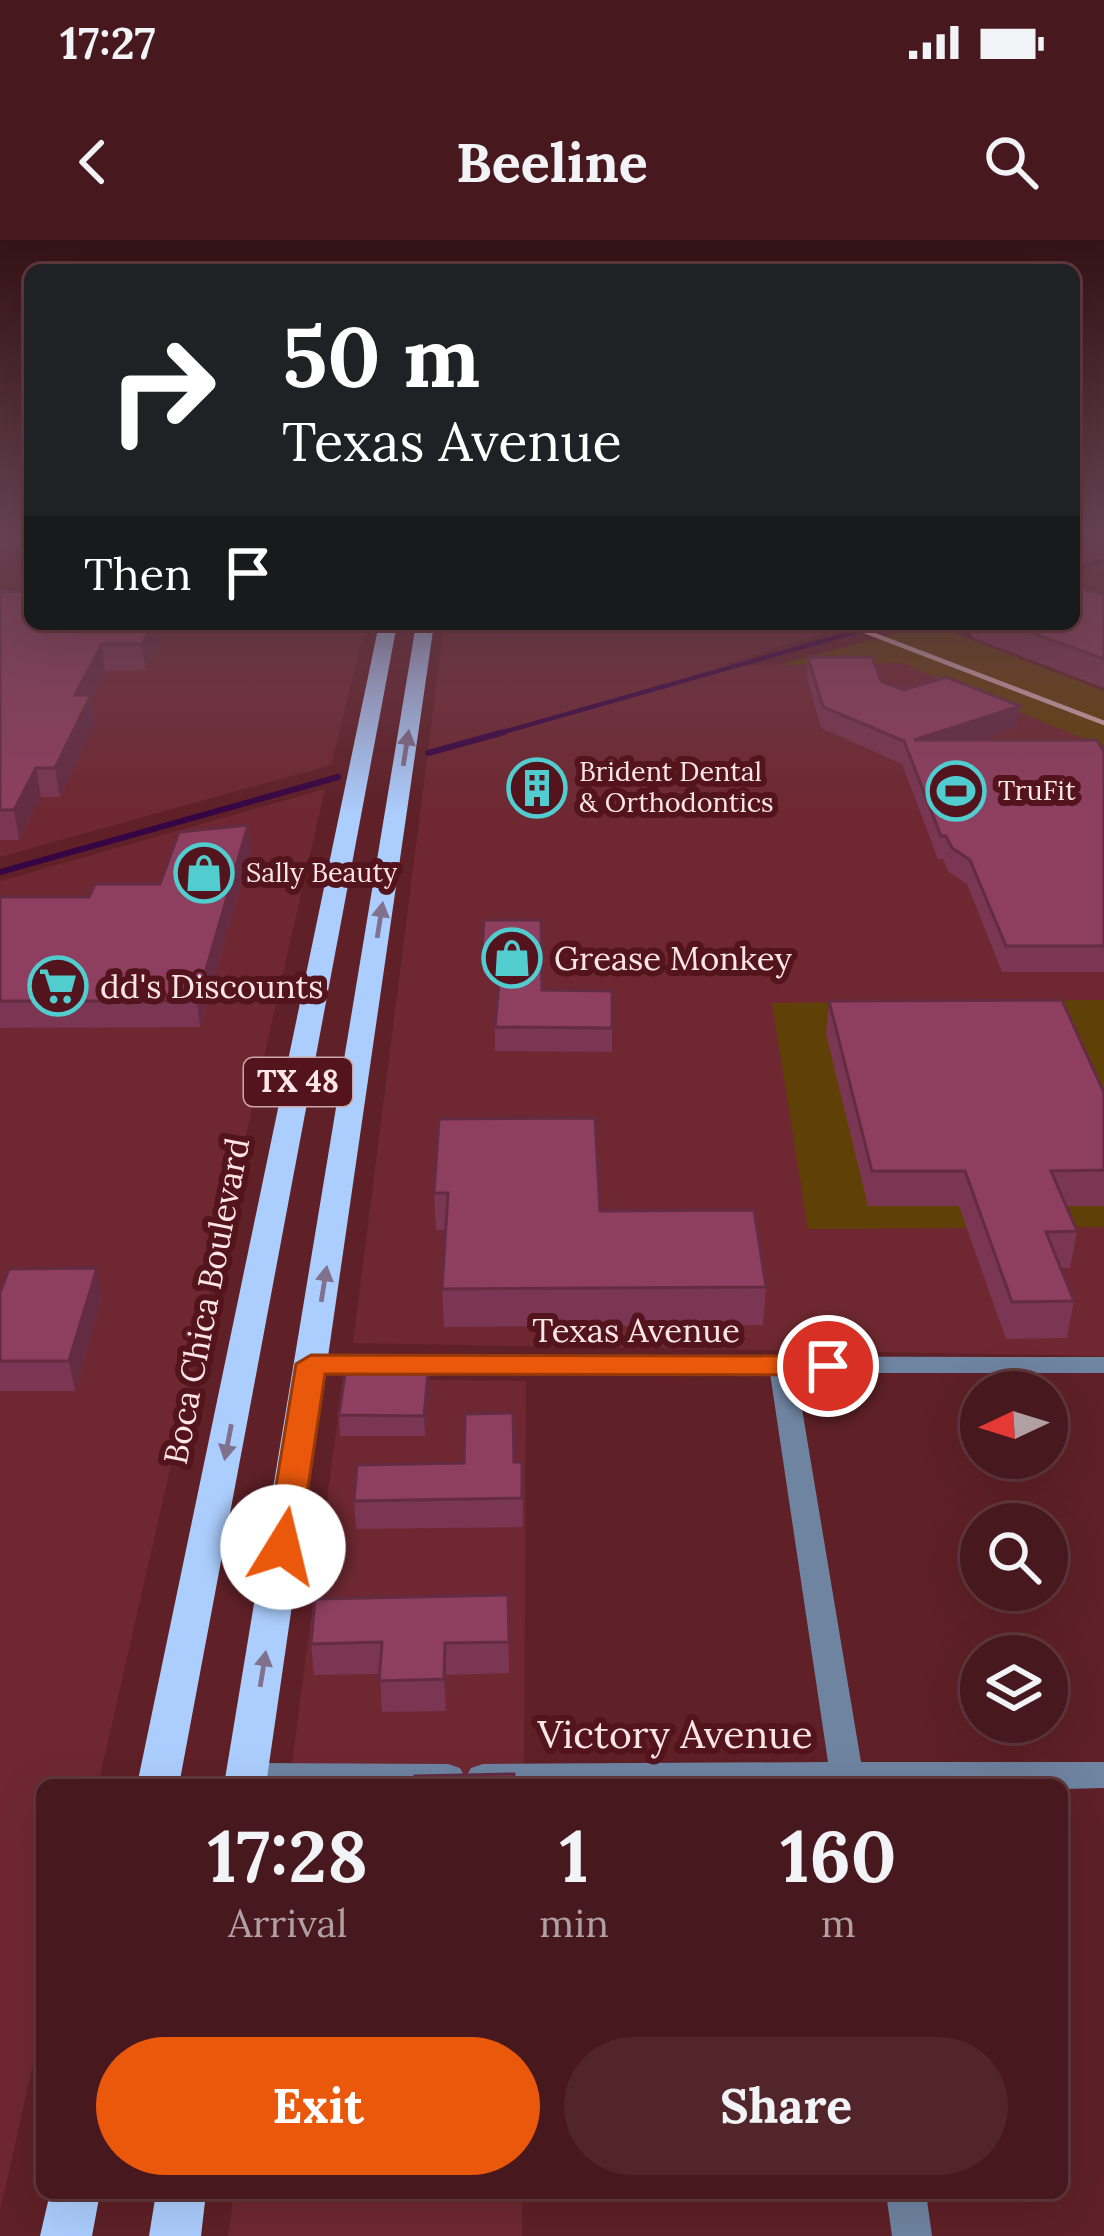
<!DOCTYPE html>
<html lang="en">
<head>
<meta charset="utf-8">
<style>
	:root { --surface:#47181d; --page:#51252a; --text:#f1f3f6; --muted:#b0a0a4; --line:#5f373b; --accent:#ea580c }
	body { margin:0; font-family:Lora,serif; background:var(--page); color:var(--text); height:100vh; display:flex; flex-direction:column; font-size:45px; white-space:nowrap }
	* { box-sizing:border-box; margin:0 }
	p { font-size:39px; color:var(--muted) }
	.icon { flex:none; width:66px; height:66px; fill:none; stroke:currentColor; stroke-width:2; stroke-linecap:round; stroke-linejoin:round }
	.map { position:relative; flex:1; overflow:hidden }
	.side { position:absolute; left:36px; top:1539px; width:1032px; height:420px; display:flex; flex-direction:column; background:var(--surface); border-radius:18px; box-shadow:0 12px 48px #0002,0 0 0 3px var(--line) }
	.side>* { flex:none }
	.top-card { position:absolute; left:24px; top:24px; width:1056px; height:366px; border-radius:18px; box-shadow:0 12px 48px #0002,0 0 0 3px var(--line); background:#202124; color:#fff; overflow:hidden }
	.needle { width:78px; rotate:266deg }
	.tools { position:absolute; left:960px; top:1131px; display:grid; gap:24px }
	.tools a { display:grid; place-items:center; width:108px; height:108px; border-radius:50%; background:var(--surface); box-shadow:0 12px 48px #0002,0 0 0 3px var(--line); font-size:60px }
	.pin { position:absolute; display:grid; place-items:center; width:102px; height:102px; color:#fff; margin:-51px; border:6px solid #fff; border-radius:50%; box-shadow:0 3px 12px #0007 }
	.me { position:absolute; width:132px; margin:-66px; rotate:9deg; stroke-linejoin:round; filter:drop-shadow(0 0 9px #0008) }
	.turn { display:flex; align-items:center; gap:42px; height:252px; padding:0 60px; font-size:54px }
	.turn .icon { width:156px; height:156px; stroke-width:2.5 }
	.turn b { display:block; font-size:84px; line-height:102px }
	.then { display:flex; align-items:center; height:114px; padding:0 60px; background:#0003; gap:24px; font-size:45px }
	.eta { display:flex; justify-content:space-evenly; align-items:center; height:204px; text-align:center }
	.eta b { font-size:72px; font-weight:800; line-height:84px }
	.button { display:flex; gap:24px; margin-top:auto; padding:24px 60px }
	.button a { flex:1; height:138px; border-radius:72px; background:var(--accent); color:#fff; font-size:48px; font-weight:800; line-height:138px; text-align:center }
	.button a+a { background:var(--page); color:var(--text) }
	.status { display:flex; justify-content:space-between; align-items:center; height:84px; padding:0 60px; background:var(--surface); direction:ltr }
	.status svg { height:33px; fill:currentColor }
	header { display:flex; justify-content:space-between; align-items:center; height:156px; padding:0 60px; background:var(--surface); font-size:54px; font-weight:800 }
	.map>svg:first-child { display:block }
	.built { fill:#6f2831 }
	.green { fill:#5f4107 }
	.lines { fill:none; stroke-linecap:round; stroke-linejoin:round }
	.stream-far1 { stroke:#360544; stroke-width:4.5 }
	.stream { stroke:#360544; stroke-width:6 }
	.minor { fill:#6f84a1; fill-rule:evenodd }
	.primary { fill:#accefe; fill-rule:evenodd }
	.rail { stroke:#d1aeb0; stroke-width:4.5 }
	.wall { fill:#7a3652 }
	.shaded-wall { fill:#632c42 }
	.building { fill:#8e3f5f; stroke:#632c42; stroke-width:3 }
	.oneway { fill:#80718e }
	.route { fill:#ea580c; stroke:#983908; stroke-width:3 }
	.labels { text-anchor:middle; stroke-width:12; stroke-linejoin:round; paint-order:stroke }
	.far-poi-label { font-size:27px; fill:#ffe6e6; stroke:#53141d; text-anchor:start }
	.shield { fill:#53141d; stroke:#cba7aa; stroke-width:3 }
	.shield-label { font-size:30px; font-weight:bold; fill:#ffe6e6 }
	.poi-label { font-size:33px; fill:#ffe6e6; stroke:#53141d; text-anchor:start }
	.street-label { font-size:33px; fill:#ffe6e6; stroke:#53141d }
	.near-street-label { font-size:39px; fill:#ffe6e6; stroke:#53141d }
</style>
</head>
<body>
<div class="status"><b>17:27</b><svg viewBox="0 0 49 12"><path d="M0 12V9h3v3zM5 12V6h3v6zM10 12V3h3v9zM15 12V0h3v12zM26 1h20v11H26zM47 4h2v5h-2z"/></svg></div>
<header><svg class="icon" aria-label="back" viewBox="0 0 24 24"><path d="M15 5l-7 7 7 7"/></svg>Beeline<svg class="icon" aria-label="search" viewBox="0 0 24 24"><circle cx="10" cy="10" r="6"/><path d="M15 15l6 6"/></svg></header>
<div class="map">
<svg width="1104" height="1996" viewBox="0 0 1104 1996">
	<rect width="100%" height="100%" fill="#5f2027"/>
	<!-- built -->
	<g class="built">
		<path d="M30,332v52h336l-35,141 -331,92v-241z"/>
		<path d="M444,384h410l-132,41 180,-2 202,79v614l-751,-13z"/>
		<path d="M325,549l-227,996h-56v240l-42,186v-1330z"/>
		<path d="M343,1139l183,2 -2,404h-235z"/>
		<path d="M234,1953h288v43h-294z"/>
	</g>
	<!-- green -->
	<g class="green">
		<path d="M931,384l173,67v56l-202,-84 -124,2z"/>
		<path d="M1104,760v227l-296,2 -36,-226z"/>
	</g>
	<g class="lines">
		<!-- stream-far1 -->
		<g class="stream-far1">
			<path d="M1074,329l30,-9"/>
			<path d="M493,495l390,-111"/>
		</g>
		<!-- stream -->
		<g class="stream">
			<path d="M428,513l76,-21"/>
			<path d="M0,632l338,-95"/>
		</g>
		<!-- minor -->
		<g class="minor">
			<path d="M311,1116l793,1v16h-308l65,389h243v26l-42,1v-4h-591l-5,-8 5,-9 12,-4 345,-2 -58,-389 -468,-3 -4,-6z"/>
			<path d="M247,1523l201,1 12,4 5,9 -5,8h-225l-5,-9 5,-9z"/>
			<path d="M886,1953h40l6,43h-40z"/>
		</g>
		<!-- primary -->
		<g class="primary">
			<path d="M379,384h18l-218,1161h-42z"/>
			<path d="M416,384h18l-168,1161h-42z"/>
			<path d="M50,1953h50l-8,43h-52z"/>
			<path d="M156,1953h50l-5,43h-52z"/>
		</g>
		<!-- rail -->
		<path class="rail" d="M846,384l258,99"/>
	</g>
	<!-- wall -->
	<g class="wall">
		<path d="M0,295h30v8l-4,5h-26z"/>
		<path d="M0,352l170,32 -24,46 -41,1 -13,27 3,25 -35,74h-19l-22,43h-19z"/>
		<path d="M1104,355v93l-133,-51 1,-13h102z"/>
		<rect x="511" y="384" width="51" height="6"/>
		<path d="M808,417l96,33 116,16 -4,22 -37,12 125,12v220h-102l-35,-88 -18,-12 -6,-13h-5l-36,-95 -81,-36 -14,-50z"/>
		<path d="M248,585l3,23 -51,179 -200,1v-131h89l71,-13z"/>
		<path d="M484,680l58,70 70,1v61l-117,-1v-24l5,-54h-17z"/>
		<path d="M829,761l275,92v113h-38l11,25 -7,37h-9l13,33 -7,37 -61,1 -47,-133h-91l-42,-172z"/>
		<path d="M439,879l161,92 166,76 -3,38 -319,2 -2,-38 3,-59h-9l-2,-37z"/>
		<path d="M0,1053l102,4 -27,94h-75z"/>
		<path d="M429,1154l-4,42h-85l-1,-21z"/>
		<path d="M514,1222h8l1,65 -167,2 -2,-28z"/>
		<path d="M508,1355l1,78 -63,2v36l-64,1 -2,-38 -66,1 -3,-31z"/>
	</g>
	<!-- shaded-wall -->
	<g class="shaded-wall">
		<path d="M24,295h6v8l-4,5z"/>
		<path d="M1088,295h16v14l-30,7v-17z"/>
		<path d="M153,384h17l-24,46 -4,-26z"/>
		<path d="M102,404l3,27 -13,27 3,25 -35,74 -5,-29 20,-73z"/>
		<path d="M1020,466l-4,22 -105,35 3,-23z"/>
		<path d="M36,528l5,29 -22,43 -5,-30z"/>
		<path d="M248,585l3,23 -51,179 -3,-26z"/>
		<path d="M97,1028l5,29 -27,94 -6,-30z"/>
		<path d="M428,1134l1,20 -4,42 -1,-20z"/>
		<path d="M445,1403l1,32v36l-2,-32z"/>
	</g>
	<!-- building -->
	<g class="building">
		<path d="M1074,345l30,10v64l-96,-35h66z"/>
		<path d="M30,351v33h123l-11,20h-40l-27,51h16l-36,73h-19l-22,42h-14v-218z"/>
		<path d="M808,417h64l9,24 23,9 42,-13 74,29 -106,34h183l7,12v194h-98l-36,-86 -18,-12 -6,-12h-5l-37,-95 -81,-34z"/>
		<path d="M248,585l-51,176h-197v-104h89l6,-13h65l19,-52z"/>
		<path d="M484,680h57l1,70 70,1v37l-117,-1 7,-77h-20z"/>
		<path d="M1062,760l42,93v77l-53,1 26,60 -31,1 28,69 -62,1 -47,-131h-93l-43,-170z"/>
		<path d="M595,878l5,93 154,-1 12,77 -324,2 6,-96h-14l5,-74z"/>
		<path d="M97,1028l-28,93h-69v-68l9,-24z"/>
		<path d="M345,1134h83l-4,42 -85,-1z"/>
		<path d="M513,1173l1,49h8v36l-168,3 3,-36 107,-2 1,-49z"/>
		<path d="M508,1355l1,47 -64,1 -1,36 -65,2 3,-39 -71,2 4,-45z"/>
		<path d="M514,1534v11h-99v-9z"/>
	</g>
	<!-- one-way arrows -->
	<defs><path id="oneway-solid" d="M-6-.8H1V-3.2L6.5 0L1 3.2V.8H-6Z" transform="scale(3)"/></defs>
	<g class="oneway">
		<use href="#oneway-solid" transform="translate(406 508) rotate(-81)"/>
		<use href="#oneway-solid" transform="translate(380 680) rotate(-81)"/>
		<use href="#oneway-solid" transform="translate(324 1044) rotate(-81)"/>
		<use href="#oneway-solid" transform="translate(228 1202) rotate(101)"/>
		<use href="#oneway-solid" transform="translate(263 1429) rotate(-81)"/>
	</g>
	<!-- sky -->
	<linearGradient id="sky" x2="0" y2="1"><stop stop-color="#341215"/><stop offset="0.51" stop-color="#694252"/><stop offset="1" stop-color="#694252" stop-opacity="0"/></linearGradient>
	<rect width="1104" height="575" fill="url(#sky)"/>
	<!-- route -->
	<path class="route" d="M311,1115l517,1 15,10 -15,9 -503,-1 -26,173 -16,12 -17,-12 30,-183z"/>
	<!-- icons -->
	<defs>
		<g id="building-ring" transform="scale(3)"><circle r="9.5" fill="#53141d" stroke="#52cdcf" stroke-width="1.5"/><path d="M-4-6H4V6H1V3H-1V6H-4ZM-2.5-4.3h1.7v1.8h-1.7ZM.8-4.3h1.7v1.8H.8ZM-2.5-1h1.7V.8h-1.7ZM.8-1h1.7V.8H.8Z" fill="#52cdcf"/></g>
		<g id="stadium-ring" transform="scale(3)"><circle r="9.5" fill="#53141d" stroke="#52cdcf" stroke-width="1.5"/><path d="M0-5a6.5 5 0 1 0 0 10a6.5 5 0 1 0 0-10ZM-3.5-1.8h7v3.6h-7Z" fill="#52cdcf"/></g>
		<g id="shop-ring" transform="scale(3)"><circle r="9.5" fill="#53141d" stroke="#52cdcf" stroke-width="1.5"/><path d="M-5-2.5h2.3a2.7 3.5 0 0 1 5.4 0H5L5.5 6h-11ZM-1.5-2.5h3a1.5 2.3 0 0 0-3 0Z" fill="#52cdcf"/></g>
		<g id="supermarket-ring" transform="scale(3)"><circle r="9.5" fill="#53141d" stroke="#52cdcf" stroke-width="1.5"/><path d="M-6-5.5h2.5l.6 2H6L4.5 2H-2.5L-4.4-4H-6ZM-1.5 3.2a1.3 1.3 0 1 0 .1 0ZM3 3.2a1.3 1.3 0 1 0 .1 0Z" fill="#52cdcf"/></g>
	</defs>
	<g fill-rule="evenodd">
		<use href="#building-ring" x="537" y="548"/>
		<use href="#stadium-ring" x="956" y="551"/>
		<use href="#shop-ring" x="204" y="633"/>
		<use href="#shop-ring" x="512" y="718"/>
		<use href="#supermarket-ring" x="58" y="746"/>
	</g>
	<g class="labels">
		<!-- far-poi labels -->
		<g class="far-poi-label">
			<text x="579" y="541">Brident Dental<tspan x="579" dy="31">&amp; Orthodontics</tspan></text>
			<text x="998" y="560">TruFit</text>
			<text x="246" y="642">Sally Beauty</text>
		</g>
		<!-- shield labels -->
		<rect class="shield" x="244" y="818" width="108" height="48" rx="9"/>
		<g class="shield-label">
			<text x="298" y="852">TX 48</text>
		</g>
		<!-- poi labels -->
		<g class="poi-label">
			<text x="554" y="730">Grease Monkey</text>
			<text x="100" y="758">dd's Discounts</text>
		</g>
		<!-- street labels -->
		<g class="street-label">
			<text transform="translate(206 1061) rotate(-79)" y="12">Boca Chica Boulevard</text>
			<text x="636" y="1102">Texas Avenue</text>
		</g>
		<!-- near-street labels -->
		<g class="near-street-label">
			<text x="675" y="1508">Victory Avenue</text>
		</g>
	</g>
</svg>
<div class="tools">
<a><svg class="needle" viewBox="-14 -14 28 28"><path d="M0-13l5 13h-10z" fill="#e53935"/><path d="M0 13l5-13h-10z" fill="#b0a0a4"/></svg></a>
<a><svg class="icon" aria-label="search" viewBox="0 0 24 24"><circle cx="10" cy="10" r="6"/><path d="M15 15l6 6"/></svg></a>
<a><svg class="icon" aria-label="layers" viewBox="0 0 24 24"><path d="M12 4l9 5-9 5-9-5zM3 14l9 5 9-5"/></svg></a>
</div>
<div class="pin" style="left:828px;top:1126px;background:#d93025"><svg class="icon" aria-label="arrive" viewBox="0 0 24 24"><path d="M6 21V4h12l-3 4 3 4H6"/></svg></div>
<svg class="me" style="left:283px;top:1307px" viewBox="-20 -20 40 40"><circle r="19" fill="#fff"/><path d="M0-13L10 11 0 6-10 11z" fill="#ea580c"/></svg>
<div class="top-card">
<div class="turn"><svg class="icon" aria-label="right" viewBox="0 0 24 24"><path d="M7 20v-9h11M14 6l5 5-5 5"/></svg><div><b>50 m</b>Texas Avenue</div></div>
<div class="then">Then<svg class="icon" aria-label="arrive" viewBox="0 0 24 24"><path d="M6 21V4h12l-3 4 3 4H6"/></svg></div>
</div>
<section class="side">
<div class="eta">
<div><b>17:28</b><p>Arrival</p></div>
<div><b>1</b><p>min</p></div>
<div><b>160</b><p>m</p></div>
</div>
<div class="button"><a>Exit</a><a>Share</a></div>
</section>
</div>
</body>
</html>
